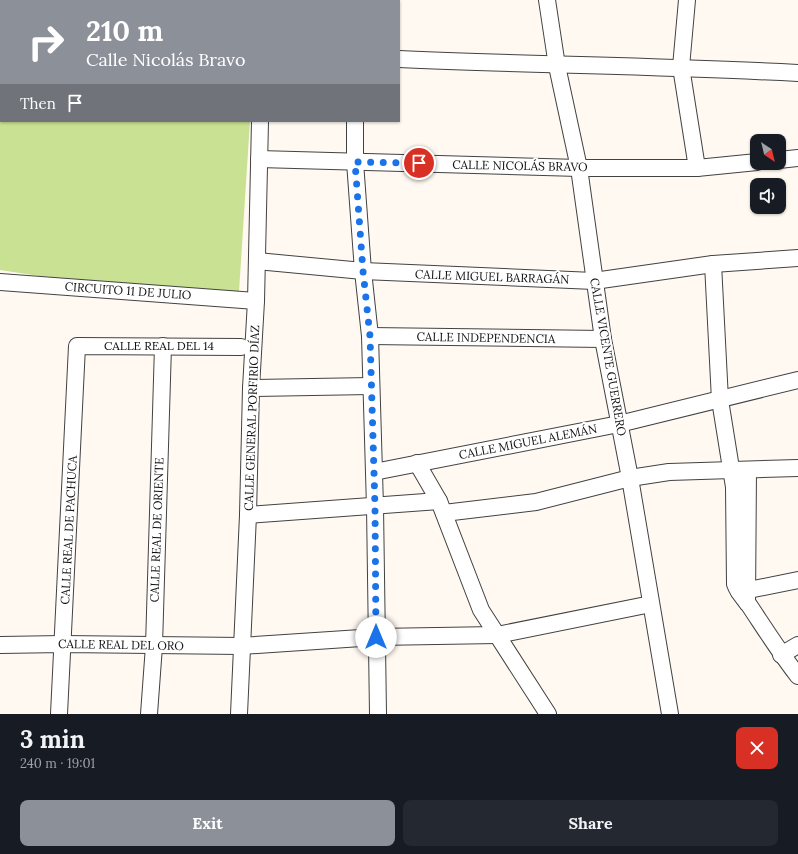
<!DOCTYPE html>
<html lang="en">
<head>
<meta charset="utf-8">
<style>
	:root { --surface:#171b24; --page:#242831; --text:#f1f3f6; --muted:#9ea1a6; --accent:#8c9099 }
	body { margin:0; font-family:Lora,serif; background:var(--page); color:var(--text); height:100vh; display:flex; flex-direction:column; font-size:15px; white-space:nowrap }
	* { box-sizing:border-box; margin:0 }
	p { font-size:13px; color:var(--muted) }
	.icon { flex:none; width:22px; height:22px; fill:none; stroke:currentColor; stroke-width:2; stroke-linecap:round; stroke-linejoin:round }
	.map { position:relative; height:714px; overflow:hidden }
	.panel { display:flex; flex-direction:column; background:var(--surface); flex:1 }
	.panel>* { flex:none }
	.banner { position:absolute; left:0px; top:0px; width:400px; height:122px; box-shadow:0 1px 3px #0004; background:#8c9099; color:#fff; overflow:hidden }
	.needle { width:26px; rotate:145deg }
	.buttons { position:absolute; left:750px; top:134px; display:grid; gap:8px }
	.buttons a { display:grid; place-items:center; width:36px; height:36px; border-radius:8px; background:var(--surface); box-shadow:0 1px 3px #0004; font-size:20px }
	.pin { position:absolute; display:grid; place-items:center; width:34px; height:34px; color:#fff; margin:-17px; border:2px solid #fff; border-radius:50%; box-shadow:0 1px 4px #0007 }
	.me { position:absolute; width:44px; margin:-22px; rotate:0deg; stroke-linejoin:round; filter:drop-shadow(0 0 3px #0008) }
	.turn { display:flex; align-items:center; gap:14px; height:84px; padding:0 20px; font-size:18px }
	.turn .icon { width:52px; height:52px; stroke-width:2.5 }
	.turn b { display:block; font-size:28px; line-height:34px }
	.then { display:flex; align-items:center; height:38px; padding:0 20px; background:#0003; gap:8px; font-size:15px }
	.round { display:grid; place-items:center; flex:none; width:42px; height:42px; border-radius:8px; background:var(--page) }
	.headline { display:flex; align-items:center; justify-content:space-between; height:68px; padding:0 20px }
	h1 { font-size:24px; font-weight:800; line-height:30px }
	.primary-button { display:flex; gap:8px; margin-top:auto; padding:8px 20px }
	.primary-button a { flex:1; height:46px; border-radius:8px; background:var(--accent); color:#fff; font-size:16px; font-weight:800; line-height:46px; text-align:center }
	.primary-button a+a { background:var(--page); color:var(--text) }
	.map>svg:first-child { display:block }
	.forest { fill:#c9e193 }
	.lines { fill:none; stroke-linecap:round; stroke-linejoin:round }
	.minor-casing { stroke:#424242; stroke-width:18 }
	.minor { stroke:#fff; stroke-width:16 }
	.route { stroke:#1a73e8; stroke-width:7; stroke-dasharray:0 12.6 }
	.labels { text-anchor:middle; stroke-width:4; stroke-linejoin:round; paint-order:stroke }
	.street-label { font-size:12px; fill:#0f0f0f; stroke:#fff }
</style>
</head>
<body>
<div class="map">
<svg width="798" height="714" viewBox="0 0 798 714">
	<rect width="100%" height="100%" fill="#fff9f1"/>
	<!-- forest -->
	<path class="forest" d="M0,0h257l-256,1v120h249l-11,171 -200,-16 -39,-6z"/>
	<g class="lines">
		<!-- minor casing -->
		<g class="minor-casing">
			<g id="minor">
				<path d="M354,0v1"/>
				<path d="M547,0l10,66 22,102 24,171 27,139 40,236"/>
				<path d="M687,0l-6,67 16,101"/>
				<path d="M266,1v-1"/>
				<path d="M399,59c133,6 266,7 399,14"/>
				<path d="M355,121v41l8,109 7,65 5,171 3,207"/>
				<path d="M259,159l320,9h118l60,-6"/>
				<path d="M779,160l19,-2"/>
				<path d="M257,261l106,10 231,10 119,-17 85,-6"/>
				<path d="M713,264l7,136 14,87 1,97c3,9 8,13 14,21 16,24 31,48 49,71"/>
				<path d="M0,282l256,19"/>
				<path d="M370,336l233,3"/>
				<path d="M251,388l120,-2"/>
				<path d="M417,463l22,38 42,109 67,104"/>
				<path d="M374,472l245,-48 179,-44"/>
				<path d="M444,513l92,-11 94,-24 39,-6 129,-4"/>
				<path d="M248,515l191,-14"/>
				<path d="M739,592l59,-12"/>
				<path d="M747,603l1,-133"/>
				<path d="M0,645l63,-1 178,2 135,-9 121,-2 154,-31"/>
				<path d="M781,655l17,-10"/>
				<path d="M59,714l18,-368 164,1"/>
				<path d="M149,714l5,-68 9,-300"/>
				<path d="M239,714l9,-199 3,-127 5,-87 4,-180"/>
			</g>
		</g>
		<!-- minor -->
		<use href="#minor" class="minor"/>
	</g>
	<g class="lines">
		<!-- route -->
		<path class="route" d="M376,637l-1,-130 -5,-171 -7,-65 -8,-109 64,1"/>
	</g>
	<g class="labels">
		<!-- street labels -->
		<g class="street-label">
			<text transform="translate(520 166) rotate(1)" y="4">CALLE NICOLÁS BRAVO</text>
			<text transform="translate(492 277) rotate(2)" y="4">CALLE MIGUEL BARRAGÁN</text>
			<text transform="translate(128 291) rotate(4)" y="4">CIRCUITO 11 DE JULIO</text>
			<text transform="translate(486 338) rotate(1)" y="4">CALLE INDEPENDENCIA</text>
			<text x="159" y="350">CALLE REAL DEL 14</text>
			<text transform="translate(608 357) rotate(80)" y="4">CALLE VICENTE GUERRERO</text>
			<text transform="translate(252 418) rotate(-88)" y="4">CALLE GENERAL PORFIRIO DÍAZ</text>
			<text transform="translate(528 442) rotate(-11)" y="4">CALLE MIGUEL ALEMÁN</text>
			<text transform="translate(69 530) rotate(-87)" y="4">CALLE REAL DE PACHUCA</text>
			<text transform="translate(157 530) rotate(-88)" y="4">CALLE REAL DE ORIENTE</text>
			<text transform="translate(121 645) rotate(1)" y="4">CALLE REAL DEL ORO</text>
		</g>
	</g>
</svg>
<div class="buttons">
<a><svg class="needle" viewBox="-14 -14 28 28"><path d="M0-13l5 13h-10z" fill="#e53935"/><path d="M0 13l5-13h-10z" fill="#9ea1a6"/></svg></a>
<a><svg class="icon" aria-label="sound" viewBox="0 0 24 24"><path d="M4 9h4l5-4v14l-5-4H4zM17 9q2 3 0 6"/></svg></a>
</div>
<div class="pin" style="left:419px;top:163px;background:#d93025"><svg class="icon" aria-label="arrive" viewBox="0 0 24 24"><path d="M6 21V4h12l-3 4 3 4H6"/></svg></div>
<svg class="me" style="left:376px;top:637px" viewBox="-20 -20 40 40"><circle r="19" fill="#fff"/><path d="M0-13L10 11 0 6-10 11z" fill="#1a73e8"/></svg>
<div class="banner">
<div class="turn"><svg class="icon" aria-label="right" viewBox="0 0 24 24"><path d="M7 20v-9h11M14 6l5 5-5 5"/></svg><div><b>210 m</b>Calle Nicolás Bravo</div></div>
<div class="then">Then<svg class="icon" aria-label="arrive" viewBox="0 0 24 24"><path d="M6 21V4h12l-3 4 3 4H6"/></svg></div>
</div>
</div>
<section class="panel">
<div class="headline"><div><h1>3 min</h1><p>240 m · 19:01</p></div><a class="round" style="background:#d93025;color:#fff"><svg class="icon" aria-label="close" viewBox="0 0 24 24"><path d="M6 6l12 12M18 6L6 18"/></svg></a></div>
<div class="primary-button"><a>Exit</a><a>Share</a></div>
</section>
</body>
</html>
